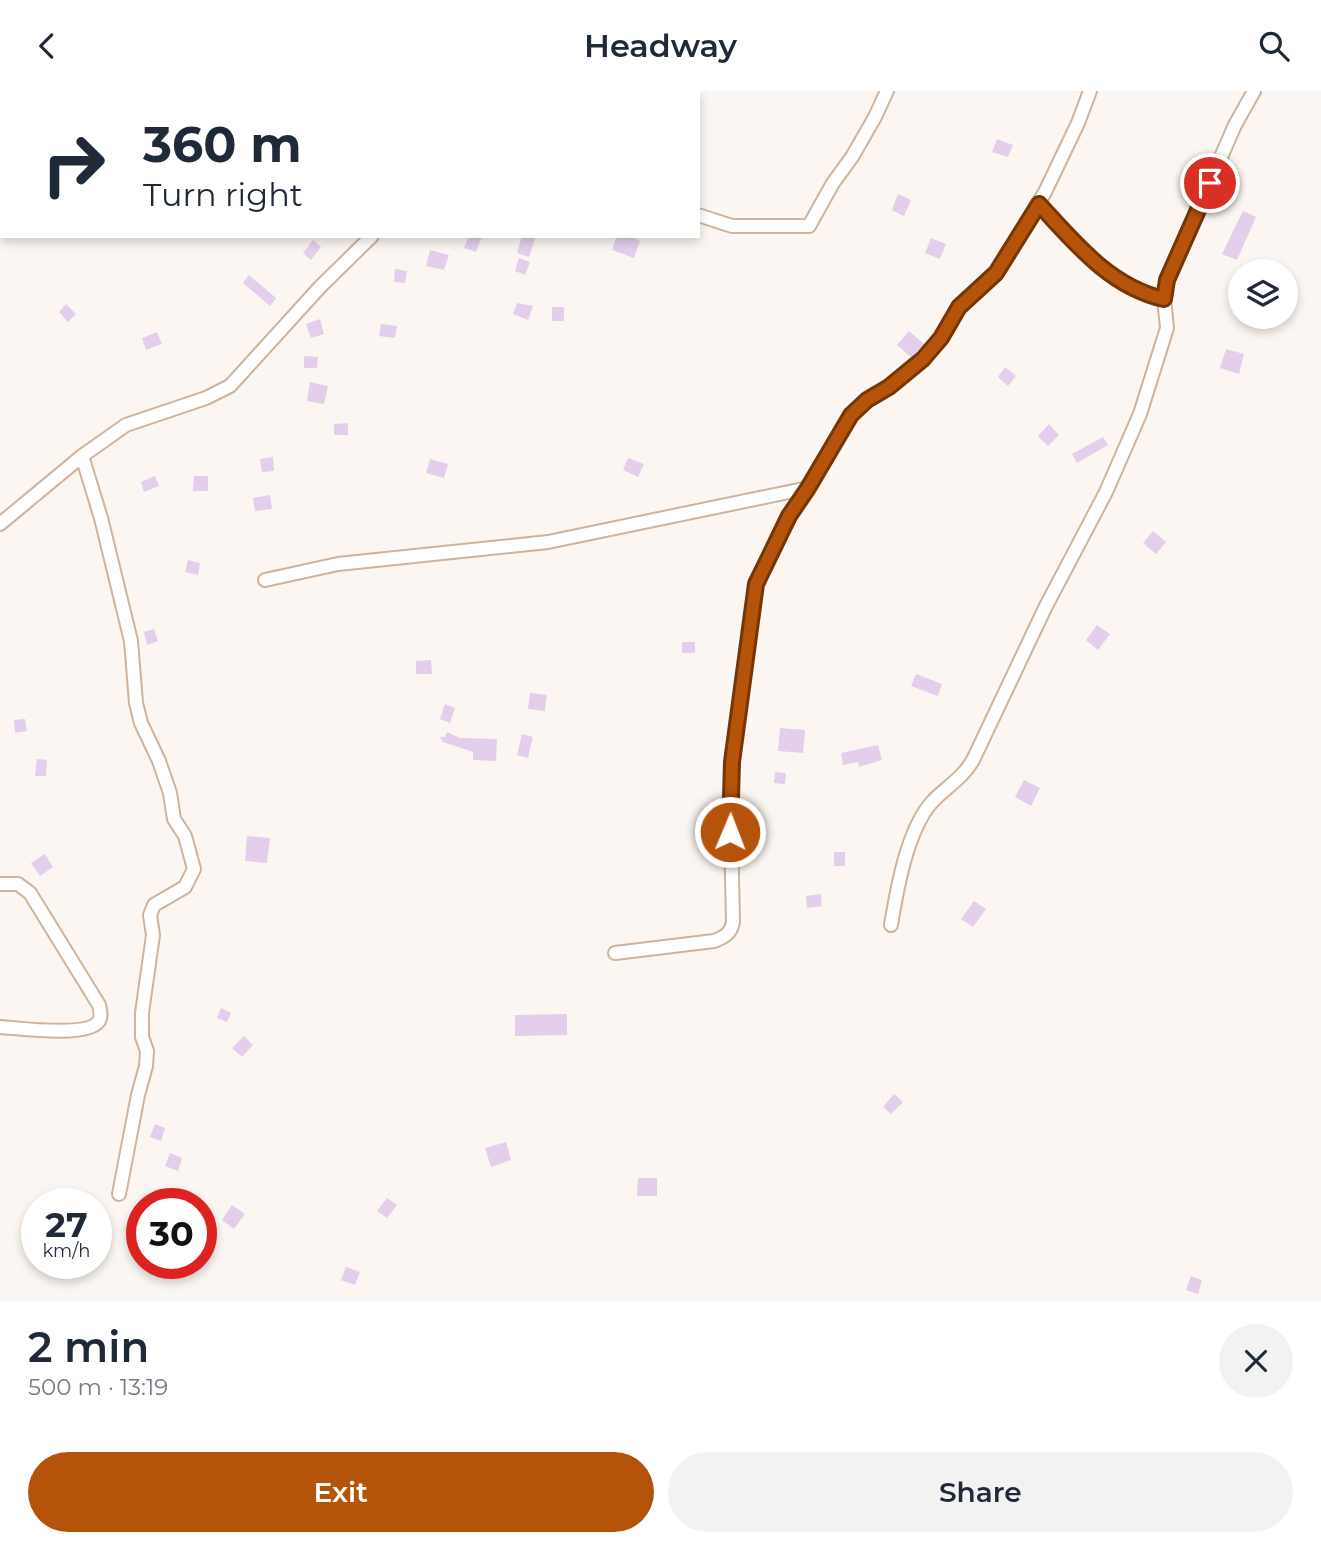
<!DOCTYPE html>
<html lang="en">
<head>
<meta charset="utf-8">
<style>
	:root { --surface:#fff; --page:#f2f2f3; --text:#1f2937; --muted:#747a83; --accent:#b45309 }
	body { margin:0; font-family:Montserrat,sans-serif; background:var(--page); color:var(--text); height:100vh; display:flex; flex-direction:column; font-size:26px; white-space:nowrap }
	* { box-sizing:border-box; margin:0 }
	p { font-size:23px; color:var(--muted) }
	.icon { flex:none; width:38px; height:38px; fill:none; stroke:currentColor; stroke-width:2; stroke-linecap:round; stroke-linejoin:round }
	.map { position:relative; height:1210px; overflow:hidden }
	.details { display:flex; flex-direction:column; background:var(--surface); flex:1 }
	.details>* { flex:none }
	.hud { position:absolute; left:0px; top:0px; width:700px; height:147px; box-shadow:0 4px 10px #0003; background:#fff; color:var(--text); overflow:hidden }
	.fabs { position:absolute; left:1228px; top:168px; display:grid; gap:14px }
	.fabs a { display:grid; place-items:center; width:70px; height:70px; border-radius:50%; background:var(--surface); box-shadow:0 4px 10px #0003; font-size:35px }
	.speed { position:absolute; left:21px; top:1097px; display:flex; gap:14px; font-size:35px; font-weight:700; text-align:center }
	.speed>* { display:grid; place-content:center; width:91px; height:91px; border-radius:50%; background:var(--surface); box-shadow:0 4px 10px #0003; line-height:1 }
	.speed small { font-size:18px; font-weight:400 }
	.speed .limit { border:10px solid #d22; background:#fff; color:#111 }
	.pin { position:absolute; display:grid; place-items:center; width:60px; height:60px; color:#fff; margin:-30px; border:4px solid #fff; border-radius:50%; box-shadow:0 2px 7px #0007 }
	.me { position:absolute; width:77px; margin:-38px; rotate:1deg; stroke-linejoin:round; filter:drop-shadow(0 0 5px #0008) }
	.turn { display:flex; align-items:center; gap:24px; height:147px; padding:0 28px; font-size:32px }
	.turn .icon { width:91px; height:91px; stroke-width:2.5 }
	.turn b { display:block; font-size:49px; line-height:60px }
	.round { display:grid; place-items:center; flex:none; width:74px; height:74px; border-radius:37px; background:var(--page) }
	.overview { display:flex; align-items:center; justify-content:space-between; height:119px; padding:0 28px }
	h1 { font-size:42px; font-weight:600; line-height:52px }
	.primary-button { display:flex; gap:14px; margin-top:auto; padding:14px 28px }
	.primary-button a { flex:1; height:80px; border-radius:42px; background:var(--accent); color:#fff; font-size:28px; font-weight:600; line-height:80px; text-align:center }
	.primary-button a+a { background:var(--page); color:var(--text) }
	header { display:flex; justify-content:space-between; align-items:center; height:91px; padding:0 28px; background:var(--surface); font-size:32px; font-weight:600 }
	.map>svg:first-child { display:block }
	.building { fill:#e3ceeb }
	.lines { fill:none; stroke-linecap:round; stroke-linejoin:round }
	.minor-casing { stroke:#ceb49c; stroke-width:16 }
	.minor { stroke:#fff; stroke-width:12 }
	.route-casing { stroke:#753606; stroke-width:18 }
	.route { stroke:#b45309; stroke-width:12 }
</style>
</head>
<body>
<header><svg class="icon" aria-label="back" viewBox="0 0 24 24"><path d="M15 5l-7 7 7 7"/></svg>Headway<svg class="icon" aria-label="search" viewBox="0 0 24 24"><circle cx="10" cy="10" r="6"/><path d="M15 15l6 6"/></svg></header>
<div class="map">
<svg width="1321" height="1210" viewBox="0 0 1321 1210">
	<rect width="100%" height="100%" fill="#fbf6f1"/>
	<!-- building -->
	<g class="building">
		<path d="M997,48l16,6 -5,12 -16,-5z"/>
		<path d="M898,103l13,6 -7,16 -12,-6z"/>
		<path d="M1243,120l13,6 -19,43 -15,-6z"/>
		<path d="M469,145h13l-6,16 -12,-4z"/>
		<path d="M522,145h14l-7,21 -12,-4z"/>
		<path d="M617,145h12l11,5 -6,17 -22,-8z"/>
		<path d="M931,147l15,6 -6,15 -15,-6z"/>
		<path d="M313,149l8,7 -10,13 -8,-7z"/>
		<path d="M430,159l19,5 -5,15 -18,-4z"/>
		<path d="M519,167l11,4 -5,13 -10,-4z"/>
		<path d="M395,178l12,2 -2,12 -11,-1z"/>
		<path d="M249,184l27,23 -6,8 -27,-23z"/>
		<path d="M517,212l16,3 -5,14 -15,-6z"/>
		<path d="M66,213l10,10 -8,8 -9,-10z"/>
		<rect x="552" y="216" width="12" height="14"/>
		<path d="M320,228l4,15 -13,4 -5,-14z"/>
		<path d="M381,233l16,2 -2,12 -16,-2z"/>
		<path d="M909,240l15,13 -13,13 -14,-12z"/>
		<path d="M157,241l5,12 -16,6 -4,-12z"/>
		<path d="M1226,258l18,5 -5,20 -19,-6z"/>
		<path d="M304,265l14,1 -1,11h-13z"/>
		<path d="M1005,276l11,9 -8,10 -10,-9z"/>
		<path d="M310,291l18,4 -4,18 -17,-3z"/>
		<path d="M348,332v12h-14v-11z"/>
		<path d="M1049,333l10,11 -11,11 -10,-10z"/>
		<path d="M1103,346l5,8 -31,18 -5,-9z"/>
		<path d="M273,366l1,14 -12,1 -2,-13z"/>
		<path d="M628,367l16,6 -6,13 -15,-7z"/>
		<path d="M430,368l18,5 -4,14 -18,-5z"/>
		<path d="M155,385l4,10 -15,6 -3,-10z"/>
		<path d="M194,385h14v15h-15z"/>
		<path d="M270,404l2,14 -17,2 -2,-13z"/>
		<path d="M1153,440l13,11 -10,12 -13,-11z"/>
		<path d="M188,469l12,3 -2,12 -13,-3z"/>
		<path d="M1097,534l13,9 -12,16 -12,-10z"/>
		<path d="M154,538l4,12 -11,4 -3,-13z"/>
		<rect x="682" y="551" width="13" height="11"/>
		<path d="M431,569l1,14h-16v-13z"/>
		<path d="M916,583l26,10 -4,12 -27,-10z"/>
		<path d="M530,602l17,2 -2,16 -17,-2z"/>
		<path d="M445,613l10,4 -5,15 -10,-4z"/>
		<path d="M25,628l2,12 -12,2 -1,-13z"/>
		<path d="M780,637l25,2 -2,23 -25,-2z"/>
		<path d="M447,641l13,6 37,1 -1,22 -23,-1v-8l-30,-10 -3,-5h5z"/>
		<path d="M522,643l11,3 -5,21 -11,-3z"/>
		<path d="M878,654l4,15 -23,7 -1,-5 -15,3 -2,-12z"/>
		<path d="M37,668l10,1 -1,16h-11z"/>
		<path d="M775,681l11,1 -1,11 -11,-1z"/>
		<path d="M1024,689l16,8 -9,18 -16,-9z"/>
		<path d="M247,745l23,2 -3,25 -22,-2z"/>
		<rect x="834" y="761" width="11" height="14"/>
		<path d="M45,763l8,13 -13,9 -9,-13z"/>
		<path d="M821,803l1,12 -15,2 -1,-12z"/>
		<path d="M974,810l12,8 -13,18 -12,-8z"/>
		<path d="M221,917l10,5 -4,9 -10,-4z"/>
		<path d="M567,923v21l-52,1v-21z"/>
		<path d="M244,945l9,9 -11,12 -10,-9z"/>
		<path d="M894,1003l9,8 -12,12 -8,-7z"/>
		<path d="M155,1033l10,4 -4,13 -11,-4z"/>
		<path d="M506,1051l5,18 -20,7 -6,-19z"/>
		<path d="M170,1062l12,5 -4,13 -13,-5z"/>
		<path d="M638,1087h19v18h-20z"/>
		<path d="M387,1107l10,7 -10,13 -10,-7z"/>
		<path d="M232,1114l13,9 -11,15 -12,-9z"/>
		<path d="M346,1176l14,5 -5,13 -14,-5z"/>
		<path d="M1191,1185l11,4 -4,14 -12,-4z"/>
	</g>
	<g class="lines">
		<!-- minor casing -->
		<g class="minor-casing">
			<g id="minor">
				<path d="M511,2l1,-2"/>
				<path d="M1039,113c35,38 71,83 125,95l3,-19 68,-155 19,-34"/>
				<path d="M698,124l34,11h77l24,-43 19,-26 23,-40 12,-26"/>
				<path d="M82,365l19,62 30,123 5,62 5,20 18,38 11,32 4,26 11,17 9,33 -9,18 -31,18 -4,10 3,20 -11,78v24l5,14 -1,15 -8,29 -19,99"/>
				<path d="M0,433l82,-68 44,-31 80,-27 24,-12 90,-99 52,-51"/>
				<path d="M265,489l73,-16 210,-22 260,-54"/>
				<path d="M0,793h18l12,9 69,112c1,5 3,11 0,16 -11,17 -80,7 -99,6"/>
				<path d="M891,834c6,-36 16,-95 41,-123 13,-14 31,-24 41,-42l72,-152 61,-116 34,-78 27,-86 -3,-29"/>
				<path d="M615,862l99,-12c11,-4 17,-8 19,-19l-2,-90 1,-70 24,-178 32,-68 20,-28 43,-73 16,-15 22,-13 34,-28 18,-21 18,-31 37,-34 49,-81 33,-69 12,-32"/>
			</g>
		</g>
		<!-- minor -->
		<use href="#minor" class="minor"/>
	</g>
	<g class="lines">
		<!-- route casing -->
		<g class="route-casing">
			<path id="route" d="M730,741l2,-70 24,-178 33,-68 19,-28 43,-73 16,-15 22,-13 34,-28 18,-21 18,-31 37,-34 43,-69c35,38 71,83 125,95l3,-19 43,-97"/>
		</g>
		<!-- route -->
		<use href="#route" class="route"/>
	</g>
</svg>
<div class="fabs">
<a><svg class="icon" aria-label="layers" viewBox="0 0 24 24"><path d="M12 4l9 5-9 5-9-5zM3 14l9 5 9-5"/></svg></a>
</div>
<div class="speed"><div>27<small>km/h</small></div><div class="limit">30</div></div>
<div class="pin" style="left:1210px;top:92px;background:#d93025"><svg class="icon" aria-label="arrive" viewBox="0 0 24 24"><path d="M6 21V4h12l-3 4 3 4H6"/></svg></div>
<svg class="me" style="left:730px;top:741px" viewBox="-20 -20 40 40"><circle r="17" fill="#b45309" stroke="#fff" stroke-width="3"/><path d="M0-11L8 9 0 5-8 9z" fill="#fff"/></svg>
<div class="hud">
<div class="turn"><svg class="icon" aria-label="right" viewBox="0 0 24 24"><path d="M7 20v-9h11M14 6l5 5-5 5"/></svg><div><b>360 m</b>Turn right</div></div>
</div>
</div>
<section class="details">
<div class="overview"><div><h1>2 min</h1><p>500 m · 13:19</p></div><a class="round"><svg class="icon" aria-label="close" viewBox="0 0 24 24"><path d="M6 6l12 12M18 6L6 18"/></svg></a></div>
<div class="primary-button"><a>Exit</a><a>Share</a></div>
</section>
</body>
</html>
